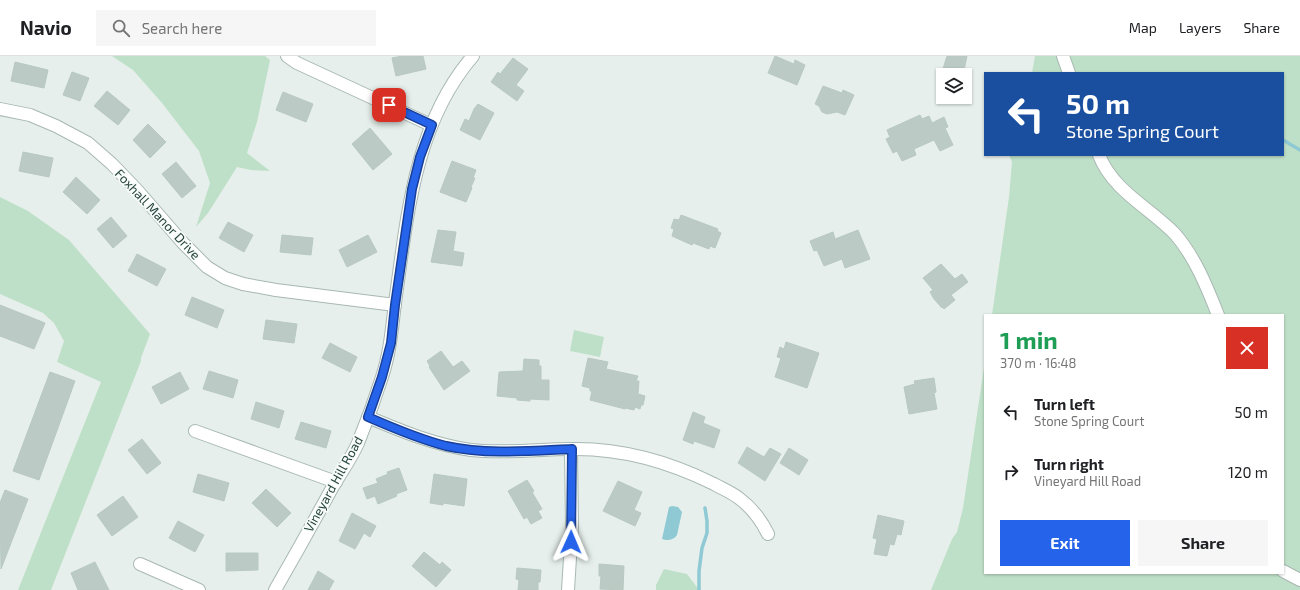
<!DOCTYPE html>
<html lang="en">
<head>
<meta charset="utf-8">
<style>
	:root { --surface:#fff; --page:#f6f6f6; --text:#202124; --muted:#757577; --line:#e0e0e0; --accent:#2563eb }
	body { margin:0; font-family:"Exo 2",sans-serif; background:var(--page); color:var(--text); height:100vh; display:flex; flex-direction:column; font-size:15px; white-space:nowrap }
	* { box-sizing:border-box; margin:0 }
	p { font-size:13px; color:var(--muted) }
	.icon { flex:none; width:22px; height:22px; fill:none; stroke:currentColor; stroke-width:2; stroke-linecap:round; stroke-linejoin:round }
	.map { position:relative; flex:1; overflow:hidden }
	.details { position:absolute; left:984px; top:258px; width:300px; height:260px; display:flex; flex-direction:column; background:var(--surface); border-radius:0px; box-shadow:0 1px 3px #0004 }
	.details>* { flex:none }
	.guide { position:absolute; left:984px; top:16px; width:300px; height:84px; border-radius:0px; box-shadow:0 1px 3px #0004; background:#1a4fa0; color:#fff; overflow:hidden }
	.buttons { position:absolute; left:936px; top:12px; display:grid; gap:8px }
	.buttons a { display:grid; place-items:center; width:36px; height:36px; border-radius:0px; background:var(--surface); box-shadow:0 1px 3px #0004; font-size:20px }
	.pin { position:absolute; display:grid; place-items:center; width:34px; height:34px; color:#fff; margin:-17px; border-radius:8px; box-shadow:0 2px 6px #0006 }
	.me { position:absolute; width:44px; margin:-22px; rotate:1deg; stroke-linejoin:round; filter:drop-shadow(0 0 3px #0008) }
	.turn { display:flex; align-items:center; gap:14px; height:84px; padding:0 16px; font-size:18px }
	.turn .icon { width:52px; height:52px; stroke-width:2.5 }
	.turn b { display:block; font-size:28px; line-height:34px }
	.round { display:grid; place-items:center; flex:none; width:42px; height:42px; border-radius:0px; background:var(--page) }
	.headline { display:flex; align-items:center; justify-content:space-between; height:68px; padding:0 16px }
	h1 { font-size:24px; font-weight:700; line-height:30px; color:#1e9e55 }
	.button { display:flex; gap:8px; margin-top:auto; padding:8px 16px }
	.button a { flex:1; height:46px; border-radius:0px; background:var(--accent); color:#fff; font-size:16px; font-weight:700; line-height:46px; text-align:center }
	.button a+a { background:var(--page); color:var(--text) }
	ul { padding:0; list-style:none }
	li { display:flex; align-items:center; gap:12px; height:60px; padding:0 16px }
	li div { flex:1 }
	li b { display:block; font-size:15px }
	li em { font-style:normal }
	header { display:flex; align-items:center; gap:24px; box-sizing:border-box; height:56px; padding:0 20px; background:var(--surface); border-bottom:1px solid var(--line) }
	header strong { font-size:19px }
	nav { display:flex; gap:22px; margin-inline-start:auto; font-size:14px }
	.search { width:280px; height:36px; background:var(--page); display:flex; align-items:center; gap:10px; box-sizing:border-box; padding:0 14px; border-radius:0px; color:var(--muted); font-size:15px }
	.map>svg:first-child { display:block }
	.green { fill:#bfe0c8 }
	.water { fill:#8ec9d4 }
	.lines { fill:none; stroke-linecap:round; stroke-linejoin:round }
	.stream { stroke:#8ec9d4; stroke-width:3.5 }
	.building { fill:#bbcac4; stroke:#b8c9c2 }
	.minor-casing { stroke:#a8b8b2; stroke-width:14 }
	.minor { stroke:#fff; stroke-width:12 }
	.route-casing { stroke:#184099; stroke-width:10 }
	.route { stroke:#2563eb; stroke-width:7 }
	.labels { text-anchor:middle; stroke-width:3.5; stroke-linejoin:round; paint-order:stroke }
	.street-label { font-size:13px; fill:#24423a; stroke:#f7fbf9 }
</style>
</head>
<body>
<header>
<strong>Navio</strong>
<div class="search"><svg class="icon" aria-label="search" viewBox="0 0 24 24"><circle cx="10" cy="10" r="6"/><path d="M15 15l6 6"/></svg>Search here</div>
<nav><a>Map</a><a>Layers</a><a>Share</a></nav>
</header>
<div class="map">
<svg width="1300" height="534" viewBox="0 0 1300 534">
	<rect width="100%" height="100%" fill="#e6efeb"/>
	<!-- green -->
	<g class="green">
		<path d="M112,0h153l5,4 -13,62 -10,31 23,18 -19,-1 -14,-3 -29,46 -12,14 14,-44 -11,-32 -37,-48 -29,-33z"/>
		<path d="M1035,0h265v534h-369l21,-51 5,-7 6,-24 22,-147v212h298v-258h-291l17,-118 3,-35 -3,-7h274v-82h-251z"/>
		<path d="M0,141l28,14 41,29 81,94 -9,24v3l-90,229h-33l83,-208 -44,-20 7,-21 -10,-18 -11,-10 -43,-19z"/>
		<path d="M574,274l30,7 -4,20 -30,-6z"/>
		<path d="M664,513l23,5 12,16h-43v-5z"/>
	</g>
	<!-- water -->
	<path class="water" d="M672,450l6,1 4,5 -5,23c-3,5 -10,6 -15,4l7,-32z"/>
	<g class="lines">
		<!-- stream -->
		<g class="stream">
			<path d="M1283,84l17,10"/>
			<path d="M699,534v-19l3,-23 5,-15v-12l-2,-13"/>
		</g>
	</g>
	<!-- building -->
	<g class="building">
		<path d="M402,0h21l3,13 -30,7 -4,-18z"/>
		<path d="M775,0l19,8 1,-4 10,5 -8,20 -29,-12z"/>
		<path d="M947,0h20l-4,19h-22z"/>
		<path d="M513,2l15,11 -12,16 8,6 -7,10 -26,-19 7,-10 2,2z"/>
		<path d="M15,6l33,8 -4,18 -33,-7z"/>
		<path d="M72,16l17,6 -9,23 -17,-6z"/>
		<path d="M823,30l19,7 1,-3 11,5 -9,20 -8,-3 -10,2 -5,-2 -3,-6 -4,-2z"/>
		<path d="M107,35l23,19 -12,15 -24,-19z"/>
		<path d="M283,36l30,12 -7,18 -30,-12z"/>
		<path d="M478,48l16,9 -14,27 -20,-10 5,-11 4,2 5,-12z"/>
		<path d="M920,59l2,4 7,-3 3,7 12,-6 4,10 -3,1 8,17 -13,6 -6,-11 -20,9 2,6 -14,6 -5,-10 -4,2 -7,-14 4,-2 -3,-7z"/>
		<path d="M148,68l18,18 -16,16 -17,-18z"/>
		<path d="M370,72l22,26 -19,16 -21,-26z"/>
		<path d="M23,96l30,6 -4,19 -30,-6z"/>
		<path d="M452,105l24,9 -3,8h2l-4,9 1,1 -6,14 -26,-10z"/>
		<path d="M176,106l20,24 -14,12 -20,-24z"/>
		<path d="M76,121l24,23 -13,14 -24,-22z"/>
		<path d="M681,159l37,14 -1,2 4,2 -6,15 -5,-2 -1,3 -16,-6 -1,2 -20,-9 2,-7 -3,-1 3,-9 5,1z"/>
		<path d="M111,161l16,19 -14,12 -16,-19z"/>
		<path d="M228,166l25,13 -9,17 -25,-14z"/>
		<path d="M438,174l18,2 -3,19 11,2 -2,13 -31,-4z"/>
		<path d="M858,174l12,29 -25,9 -3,-9 -18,7 -7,-16 -3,1 -4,-10 23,-9 2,7z"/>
		<path d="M282,179l31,3 -2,17 -31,-3z"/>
		<path d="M368,179l9,17 -30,15 -8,-17z"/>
		<path d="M137,198l29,15 -9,17 -29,-15z"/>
		<path d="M941,208l14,15 7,-5 6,8 -17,13 4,5 -11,9 -1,-2 -1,1 -8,-9 -4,-7 3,-2 -10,-12z"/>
		<path d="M192,241l32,13 -7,18 -32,-13z"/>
		<path d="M0,249l45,18 -11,26 -34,-13z"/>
		<path d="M266,264l31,4 -3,19 -31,-4z"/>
		<path d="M786,286l33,11 -12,35 -32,-11 6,-19 -4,-1 3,-10 4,2z"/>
		<path d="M330,287l27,14 -7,15 -28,-14z"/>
		<path d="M441,295l12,16 9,-6 8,10 -26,19 -15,-23 1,-1 -3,-5z"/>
		<path d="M588,302l20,4 -2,7 32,7 -2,5h3l-1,13 7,2 -2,9h-2l-1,4 -5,-2 -1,3 -9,-2v1l-35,-9 2,-9h-2v-3l-8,-2z"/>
		<path d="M524,303l15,1v6h2v14h8v20l-19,-1v2l-13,-1v-2l-20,-2 2,-24 24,-1z"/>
		<path d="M209,315l29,9 -5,18 -30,-9z"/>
		<path d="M50,316l25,9 -36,99 -26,-9z"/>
		<path d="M180,316l9,17 -28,15 -9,-17z"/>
		<path d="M934,322l2,14 -2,1 3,16 -28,5 -5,-27 11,-3 -1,-3z"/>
		<path d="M256,346l28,9 -5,17 -28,-9z"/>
		<path d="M693,356l12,5 -2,6 17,7 -6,18 -20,-7 -1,3 -10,-4z"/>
		<path d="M301,366l30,9 -5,17 -31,-9z"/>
		<path d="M142,383l19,24 -14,11 -19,-24z"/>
		<path d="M747,391l17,10 6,-9 11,6 -16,27 -27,-18z"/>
		<path d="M789,392l19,12 -9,15 -19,-12z"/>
		<path d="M399,412l8,22 -11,4 1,2 -19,8 -3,-8 -8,3 -4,-11 15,-5 -2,-4 12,-5 -1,-2z"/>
		<path d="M198,418l31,9 -5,18 -31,-9z"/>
		<path d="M434,418l33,5 -3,27 -21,-3v2l-13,-2z"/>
		<path d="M527,424l7,11 -2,1 10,17 -4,2 4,7 -11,6 -4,-7 -3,2 -16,-28z"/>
		<path d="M618,425l24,11 -8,18 7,3 -6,13 -32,-15z"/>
		<path d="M266,433l25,24 -14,14 -25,-24z"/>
		<path d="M5,434l23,9 -27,70 -1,-66z"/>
		<path d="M123,440l15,21 -26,19 -15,-21z"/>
		<path d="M352,457l24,13 -6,11 -6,-4 -9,16 -16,-8z"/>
		<path d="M878,459l26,6 -3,14 -4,-1 -3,11 -4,-1 -3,12 -13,-2 3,-15 -4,-1z"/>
		<path d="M178,465l26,14 -9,17 -26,-14z"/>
		<path d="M424,496l16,13 2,-3 9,8 -15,17 -24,-21z"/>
		<path d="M226,497h32v17l-32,1z"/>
		<path d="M95,506l14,28h-31l-7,-17z"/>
		<path d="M599,508l25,2 -1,24 -23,-1 1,-13h-2z"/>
		<path d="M517,512l24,2 -1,12h-2v8h-20l1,-10 -3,-1z"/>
		<path d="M318,515l16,10 -5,9h-21z"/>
	</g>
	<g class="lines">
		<!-- minor casing -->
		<g class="minor-casing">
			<g id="minor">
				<path d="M287,0l10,7 134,62"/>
				<path d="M1063,0l6,17"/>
				<path d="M0,53l30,6 26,11 32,17 24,21 25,26 46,53 24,24 18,11 18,6 33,6 119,15"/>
				<path d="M1099,99c14,36 51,53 76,79 20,23 32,53 43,81"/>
				<path d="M368,361c33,14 67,28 103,33 34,4 67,-1 100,-1 50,-1 99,13 143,35 9,5 19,9 26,15 12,9 22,23 28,35"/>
				<path d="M195,375l141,51"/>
				<path d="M140,508l59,26"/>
				<path d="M1283,515l17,9"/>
				<path d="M275,534c19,-33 38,-67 56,-100 9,-16 20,-31 27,-47 9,-22 17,-44 24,-66 8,-24 10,-49 13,-74 12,-85 19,-179 78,-247"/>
				<path d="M568,534l4,-64 -1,-77"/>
			</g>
		</g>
		<!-- minor -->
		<use href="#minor" class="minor"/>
	</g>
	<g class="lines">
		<!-- route casing -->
		<g class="route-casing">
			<path id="route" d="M389,49l43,20 -12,32 -8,32 -17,116 -4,38 -9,34 -14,40c25,11 51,22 78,29 41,9 84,5 126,3l-1,93"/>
		</g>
		<!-- route -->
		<use href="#route" class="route"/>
	</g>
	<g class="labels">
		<!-- street labels -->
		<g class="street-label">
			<text transform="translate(158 158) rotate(47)" y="5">Foxhall Manor Drive</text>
			<text transform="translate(333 428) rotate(-61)" y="5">Vineyard Hill Road</text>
		</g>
	</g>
</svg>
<div class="buttons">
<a><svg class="icon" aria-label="layers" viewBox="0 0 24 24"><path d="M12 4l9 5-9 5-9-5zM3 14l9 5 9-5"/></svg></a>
</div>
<div class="pin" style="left:389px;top:49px;background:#d93025"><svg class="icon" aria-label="arrive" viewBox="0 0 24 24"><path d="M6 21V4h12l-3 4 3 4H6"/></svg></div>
<svg class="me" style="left:571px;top:486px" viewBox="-20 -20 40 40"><path d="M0-17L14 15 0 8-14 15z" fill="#2563eb" stroke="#fff" stroke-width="4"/></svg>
<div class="guide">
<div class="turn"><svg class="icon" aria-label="left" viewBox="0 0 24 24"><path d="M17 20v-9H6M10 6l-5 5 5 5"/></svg><div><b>50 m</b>Stone Spring Court</div></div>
</div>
<section class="details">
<div class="headline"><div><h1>1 min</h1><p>370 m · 16:48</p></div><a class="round" style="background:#d93025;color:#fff"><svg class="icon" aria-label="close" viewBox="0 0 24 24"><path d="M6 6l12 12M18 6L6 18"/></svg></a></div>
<ul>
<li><svg class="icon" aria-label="left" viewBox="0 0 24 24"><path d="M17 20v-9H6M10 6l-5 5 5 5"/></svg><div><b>Turn left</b><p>Stone Spring Court</p></div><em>50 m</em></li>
<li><svg class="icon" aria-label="right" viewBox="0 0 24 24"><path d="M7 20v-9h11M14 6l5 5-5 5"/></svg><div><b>Turn right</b><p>Vineyard Hill Road</p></div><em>120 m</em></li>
</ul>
<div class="button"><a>Exit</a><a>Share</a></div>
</section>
</div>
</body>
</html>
